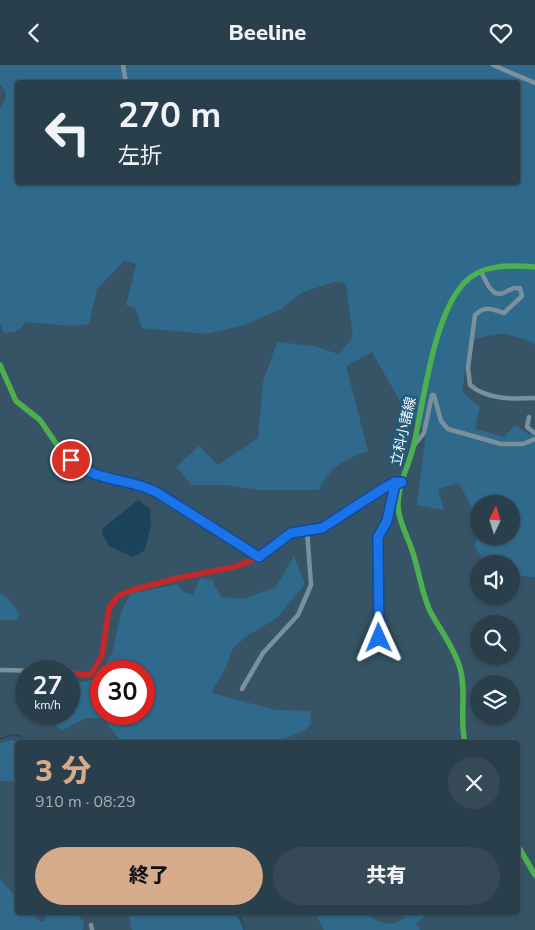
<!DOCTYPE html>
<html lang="ja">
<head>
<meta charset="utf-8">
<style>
	:root { --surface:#293f4c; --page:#354a56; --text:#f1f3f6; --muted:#a5afb5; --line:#455864; --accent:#d6ab8b }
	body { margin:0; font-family:"Nunito Sans","Noto Sans JP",sans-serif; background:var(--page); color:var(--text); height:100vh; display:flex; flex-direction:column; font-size:19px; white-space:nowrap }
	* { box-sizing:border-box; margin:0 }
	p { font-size:16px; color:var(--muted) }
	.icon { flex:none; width:28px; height:28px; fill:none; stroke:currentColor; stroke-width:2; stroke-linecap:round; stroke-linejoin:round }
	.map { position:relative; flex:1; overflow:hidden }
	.sheet { position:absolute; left:15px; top:675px; width:505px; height:175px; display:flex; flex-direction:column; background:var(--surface); border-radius:5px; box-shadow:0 1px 4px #0004,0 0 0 1px var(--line) }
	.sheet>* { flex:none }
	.guide { position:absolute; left:15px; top:15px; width:505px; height:105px; border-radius:5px; box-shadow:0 1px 4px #0004,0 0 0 1px var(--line); background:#293f4c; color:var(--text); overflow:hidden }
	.needle { width:32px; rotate:4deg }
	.fabs { position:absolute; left:470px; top:430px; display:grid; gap:10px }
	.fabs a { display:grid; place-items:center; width:50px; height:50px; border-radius:50%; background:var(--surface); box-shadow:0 1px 4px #0004,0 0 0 1px var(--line); font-size:25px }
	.speed { position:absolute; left:15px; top:595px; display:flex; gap:10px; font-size:25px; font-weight:700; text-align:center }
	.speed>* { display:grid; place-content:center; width:65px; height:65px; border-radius:50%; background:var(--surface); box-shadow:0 1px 4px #0004,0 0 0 1px var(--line); line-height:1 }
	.speed small { font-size:12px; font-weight:400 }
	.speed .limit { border:8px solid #d22; background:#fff; color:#111 }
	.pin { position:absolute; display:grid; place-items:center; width:42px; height:42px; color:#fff; margin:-21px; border:2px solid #fff; border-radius:50%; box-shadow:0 1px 5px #0007 }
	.me { position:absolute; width:55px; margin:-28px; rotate:359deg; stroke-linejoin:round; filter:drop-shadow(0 0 4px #0008) }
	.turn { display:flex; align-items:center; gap:18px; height:105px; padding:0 20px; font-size:22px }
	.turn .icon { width:65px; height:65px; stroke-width:2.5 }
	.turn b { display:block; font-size:35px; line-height:42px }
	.round { display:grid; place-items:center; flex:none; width:52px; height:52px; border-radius:26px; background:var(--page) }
	.headline { display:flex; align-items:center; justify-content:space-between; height:85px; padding:0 20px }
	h1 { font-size:30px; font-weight:800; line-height:38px; color:var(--accent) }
	.primary-button { display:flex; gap:10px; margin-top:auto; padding:10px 20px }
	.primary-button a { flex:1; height:58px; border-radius:30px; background:var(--accent); color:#111; font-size:20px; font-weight:800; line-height:58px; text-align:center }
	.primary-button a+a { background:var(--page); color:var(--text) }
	header { display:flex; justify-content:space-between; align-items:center; height:65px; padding:0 20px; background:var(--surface); font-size:22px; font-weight:800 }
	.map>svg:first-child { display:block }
	.green { fill:#2f6a8c; fill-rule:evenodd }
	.water { fill:#1b435b }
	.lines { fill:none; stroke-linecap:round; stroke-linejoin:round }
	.stream { stroke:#1b435b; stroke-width:1 }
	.street { stroke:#7b909d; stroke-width:4.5 }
	.fast { stroke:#4caf50; stroke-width:5.5 }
	.slow { stroke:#ffc107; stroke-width:5.5 }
	.jam { stroke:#c62828; stroke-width:5.5 }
	.route-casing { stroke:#114b97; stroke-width:12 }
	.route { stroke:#1a73e8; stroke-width:9 }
	.labels { text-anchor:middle; stroke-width:5; stroke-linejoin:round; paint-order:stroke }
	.street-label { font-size:14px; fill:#fff; stroke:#23597a }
</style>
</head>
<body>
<header><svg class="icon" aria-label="back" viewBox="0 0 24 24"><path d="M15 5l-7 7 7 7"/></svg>Beeline<svg class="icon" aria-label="heart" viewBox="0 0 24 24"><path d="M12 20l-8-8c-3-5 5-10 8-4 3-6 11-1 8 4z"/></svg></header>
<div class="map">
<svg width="535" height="865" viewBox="0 0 535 865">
	<rect width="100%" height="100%" fill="#375466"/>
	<!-- green -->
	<g class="green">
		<path d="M0,0h535v281l-1,-3c-30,-11 -33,-12 -64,-2l-8,51 18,15 -5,22 29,8 11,-12 14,9 6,-2v145l-17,-1 -7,5v-17h-25l-11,-17 3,-27 -19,-37 -21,6 6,21 -27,-5 9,-72 -22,-25 -32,-56 -26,14 22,85c-22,8 -39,16 -49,39h-61l-31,-5h-35l-16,-18 23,-21 19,19 40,-27 5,-56 14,-40 37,4 24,8 15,-16 -7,-55 -12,-1 -31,10 -22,17 -37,16 -37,9 -65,-6 -7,-20 -9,-3 10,-41 -11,-4 -28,29 -8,35 -17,2 -46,-4 -8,9 -14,2 -4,-9v-216l6,-10v-7l-6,-6zM18,18h500v100h-500zM479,439h32v32h-32z"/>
		<path d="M294,491l11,28 -28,34 -30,18 -14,12 -8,21 -14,24 65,17 34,1 1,13 -6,6 -28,12 -155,1 -19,-24 -17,-1 -24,12 -12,-9 1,-7h18v-30l20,-3 9,-6 14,-21 9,-41 9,-19 48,-10 5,8 10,3 7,-17 12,2 9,17 23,2 32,-12zM144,606v43h-43v-43z"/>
		<path d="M0,528l7,4 13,18 -3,5h-17z"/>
		<path d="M14,675l3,3v38h-17v-38z"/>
		<path d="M0,814l17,19 1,15h14l9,9 4,-2v-7h31l8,9 -1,8h-83z"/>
		<path d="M128,848h107l10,17h-113z"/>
		<path d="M315,848h51c12,12 32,16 43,0h19l-12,11 4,6h-96z"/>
	</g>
	<!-- water -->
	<path class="water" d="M138,435l12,9 1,15 -6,26 -12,7 -24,-11 -7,-12 1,-6z"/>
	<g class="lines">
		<!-- stream -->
		<g class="stream">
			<path d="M0,674l12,-4 8,1 7,7"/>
			<path d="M89,678h7"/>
			<path d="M239,848l5,17"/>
		</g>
		<!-- street -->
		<g class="street">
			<path d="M123,0l3,18"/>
			<path d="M493,0l42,18"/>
			<path d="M481,207l8,15 6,6 6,1 13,-6h6l2,8 -18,17c-12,-4 -19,-8 -29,2l-7,53 2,17c17,15 44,14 65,13"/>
			<path d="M529,352l-2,10 8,6"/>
			<path d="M415,379l9,-11 8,-38h2l7,26 7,8 53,15h22l12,-5"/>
			<path d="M379,573l-1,-101 9,-16 8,-35 3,-2"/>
			<path d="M0,605l44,1"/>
			<path d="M242,624l21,-36 35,-38 13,-30 -4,-55"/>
			<path d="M91,860l1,5"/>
		</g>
		<!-- fast -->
		<g class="fast">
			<path d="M0,300l16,36 24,19 19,28 20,18 37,16 35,7 108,68"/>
			<path d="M465,678c-6,-25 2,-51 -5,-75 -6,-21 -20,-38 -30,-57 -9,-20 -11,-41 -18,-61 -5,-15 -13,-28 -14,-43 -1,-21 10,-39 15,-59 11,-45 19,-130 51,-165 17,-19 47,-18 71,-16"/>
			<path d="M518,781l17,29"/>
		</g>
		<!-- slow -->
		<path class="slow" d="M257,493l30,-23 43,-11 54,-36 18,-6"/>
		<!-- jam -->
		<path class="jam" d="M69,608l22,2 11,-20 7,-47 9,-12 14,-6 46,-12 56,-11 23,-9"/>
	</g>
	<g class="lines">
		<!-- route casing -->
		<g class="route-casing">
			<path id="route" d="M71,395c29,24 57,17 87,33l101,64 32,-24 31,-5 62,-40 11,-6h7l-7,3 -8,36 -9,16 1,101"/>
		</g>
		<!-- route -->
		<use href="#route" class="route"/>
	</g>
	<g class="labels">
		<!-- street labels -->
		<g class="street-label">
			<text transform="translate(403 366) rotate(-77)" y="5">立科小諸線</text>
		</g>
	</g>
</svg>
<div class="fabs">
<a><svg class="needle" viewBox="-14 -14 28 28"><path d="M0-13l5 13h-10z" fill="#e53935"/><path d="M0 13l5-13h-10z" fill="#a5afb5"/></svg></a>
<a><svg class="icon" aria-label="sound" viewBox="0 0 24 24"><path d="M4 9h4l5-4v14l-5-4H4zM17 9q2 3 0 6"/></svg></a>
<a><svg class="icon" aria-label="search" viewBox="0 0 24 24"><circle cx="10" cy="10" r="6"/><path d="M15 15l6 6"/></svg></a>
<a><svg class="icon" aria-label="layers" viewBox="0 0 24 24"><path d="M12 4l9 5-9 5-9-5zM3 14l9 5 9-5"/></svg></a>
</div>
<div class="speed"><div>27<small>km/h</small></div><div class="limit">30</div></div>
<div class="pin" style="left:71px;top:395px;background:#d93025"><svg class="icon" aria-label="arrive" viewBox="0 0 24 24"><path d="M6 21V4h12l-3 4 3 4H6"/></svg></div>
<svg class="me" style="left:379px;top:573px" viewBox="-20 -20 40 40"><path d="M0-17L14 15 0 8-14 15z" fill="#1a73e8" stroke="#fff" stroke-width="4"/></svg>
<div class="guide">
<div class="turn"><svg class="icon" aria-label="left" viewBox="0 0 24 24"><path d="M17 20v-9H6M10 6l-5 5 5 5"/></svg><div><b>270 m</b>左折</div></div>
</div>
<section class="sheet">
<div class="headline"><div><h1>3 分</h1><p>910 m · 08:29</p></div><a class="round"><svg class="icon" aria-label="close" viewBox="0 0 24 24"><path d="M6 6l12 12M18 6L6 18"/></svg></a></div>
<div class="primary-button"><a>終了</a><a>共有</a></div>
</section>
</div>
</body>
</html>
